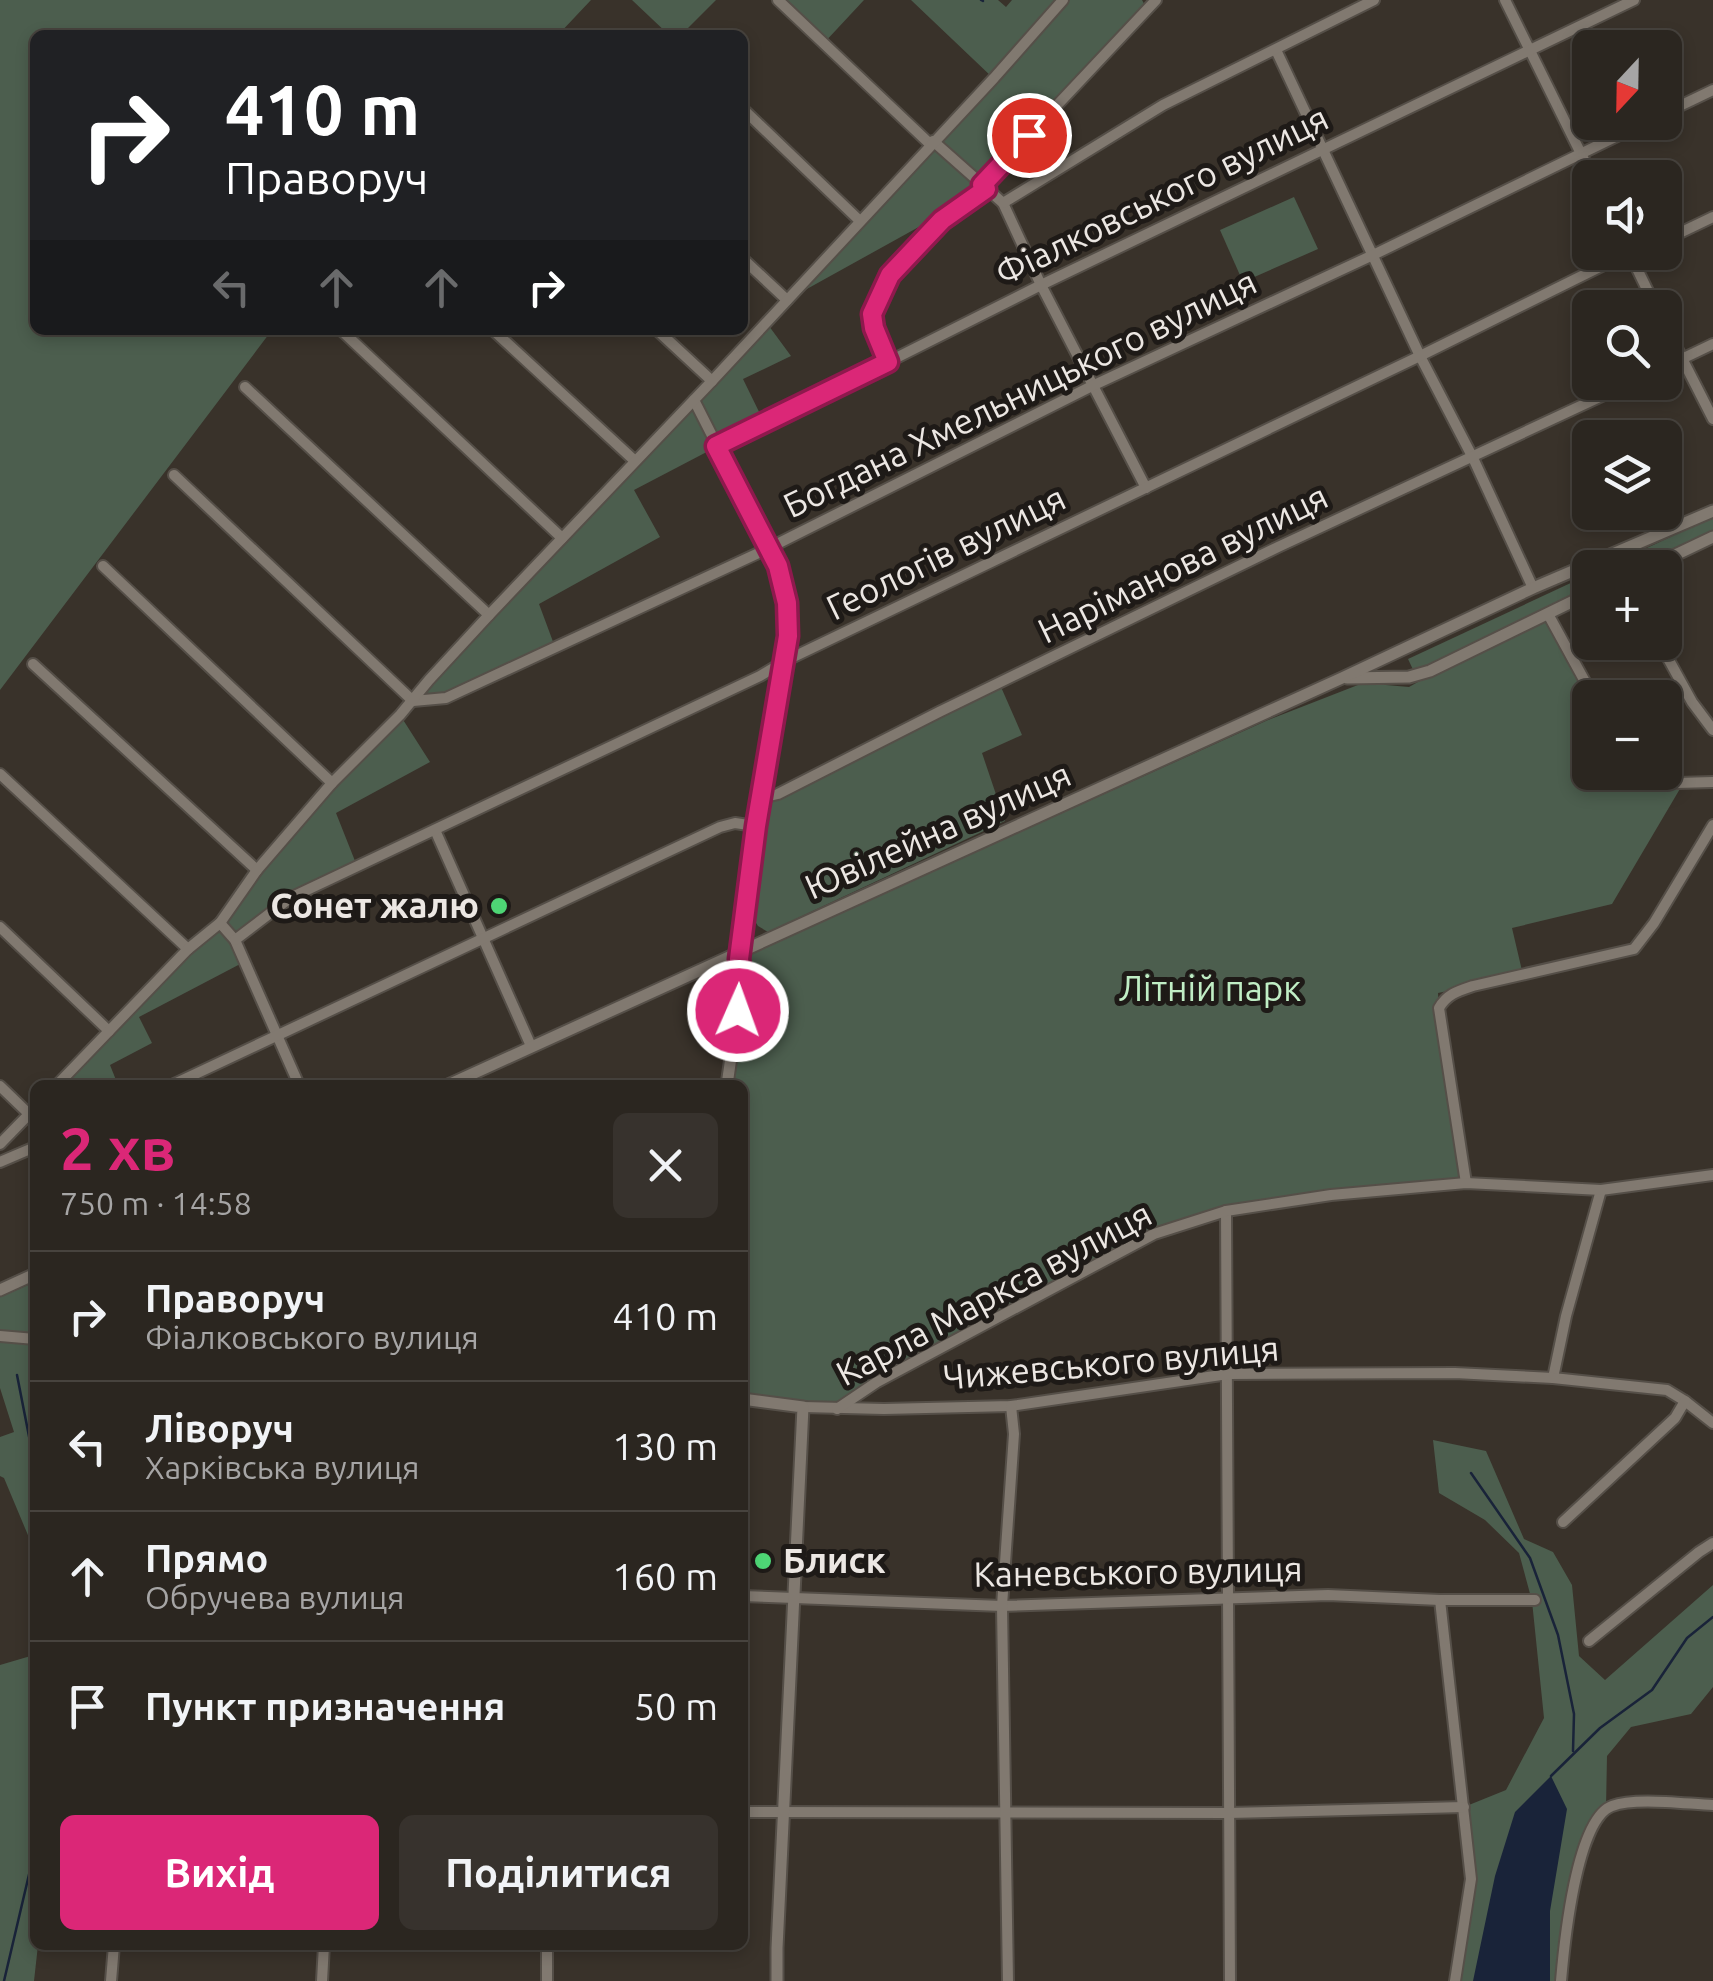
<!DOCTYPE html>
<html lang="uk">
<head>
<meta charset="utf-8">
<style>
	:root { --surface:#2b2620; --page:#37322d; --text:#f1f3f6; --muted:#a6a5a5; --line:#47433e; --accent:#db2777 }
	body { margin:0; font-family:Ubuntu,sans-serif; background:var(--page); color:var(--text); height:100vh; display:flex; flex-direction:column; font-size:38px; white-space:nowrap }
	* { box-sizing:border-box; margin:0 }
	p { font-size:32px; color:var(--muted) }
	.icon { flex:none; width:55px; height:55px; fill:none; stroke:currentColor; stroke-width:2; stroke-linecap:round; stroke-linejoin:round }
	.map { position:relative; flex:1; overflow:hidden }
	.panel { position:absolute; left:30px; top:1080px; width:718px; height:870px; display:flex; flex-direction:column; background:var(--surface); border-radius:15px; box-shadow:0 5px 15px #0003,0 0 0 2px var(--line) }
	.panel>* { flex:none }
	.guide { position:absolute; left:30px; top:30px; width:718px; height:305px; border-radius:15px; box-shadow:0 5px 15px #0003,0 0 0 2px var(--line); background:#202124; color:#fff; overflow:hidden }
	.needle { width:65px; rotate:202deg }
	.controls { position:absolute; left:1572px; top:30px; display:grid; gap:20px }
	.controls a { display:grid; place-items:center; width:110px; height:110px; border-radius:15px; background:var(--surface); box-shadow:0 5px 15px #0003,0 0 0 2px var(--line); font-size:50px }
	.pin { position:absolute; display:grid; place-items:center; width:85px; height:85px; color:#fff; margin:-42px; border:5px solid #fff; border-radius:50%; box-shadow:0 2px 10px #0007 }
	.me { position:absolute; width:110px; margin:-55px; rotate:2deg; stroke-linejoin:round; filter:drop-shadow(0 0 8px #0008) }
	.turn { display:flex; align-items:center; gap:35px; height:210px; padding:0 30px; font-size:45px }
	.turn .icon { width:130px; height:130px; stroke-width:2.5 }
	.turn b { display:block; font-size:70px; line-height:85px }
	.lanes { display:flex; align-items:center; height:95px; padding:0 30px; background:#0003; justify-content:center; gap:50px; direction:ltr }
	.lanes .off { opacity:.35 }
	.round { display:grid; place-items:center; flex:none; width:105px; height:105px; border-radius:15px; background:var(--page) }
	.head { display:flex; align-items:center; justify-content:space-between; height:170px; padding:0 30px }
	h1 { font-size:60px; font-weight:700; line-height:75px; color:var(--accent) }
	.action { display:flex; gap:20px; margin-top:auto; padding:20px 30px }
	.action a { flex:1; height:115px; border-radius:15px; background:var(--accent); color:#fff; font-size:40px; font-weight:700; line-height:115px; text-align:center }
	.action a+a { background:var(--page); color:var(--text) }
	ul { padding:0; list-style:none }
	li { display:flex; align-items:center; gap:30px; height:130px; padding:0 30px; border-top:2px solid var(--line) }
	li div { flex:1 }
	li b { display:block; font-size:38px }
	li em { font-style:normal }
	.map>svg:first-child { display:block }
	.green { fill:#4c5e4e }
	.water { fill:#192339 }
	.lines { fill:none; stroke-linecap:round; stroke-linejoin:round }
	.stream { stroke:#192339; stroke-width:2.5 }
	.minor-casing { stroke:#554f48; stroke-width:14 }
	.tertiary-casing { stroke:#554f48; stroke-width:15 }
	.minor { stroke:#817970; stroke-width:10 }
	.tertiary { stroke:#817970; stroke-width:11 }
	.route-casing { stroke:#8e194d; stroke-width:25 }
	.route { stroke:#db2777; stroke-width:18 }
	.poi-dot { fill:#4ed675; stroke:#1e1a17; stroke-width:4 }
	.labels { text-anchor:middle; stroke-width:10; stroke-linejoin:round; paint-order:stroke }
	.street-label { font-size:35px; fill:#ece7e3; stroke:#1e1a17 }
	.poi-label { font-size:35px; font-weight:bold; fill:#ece7e3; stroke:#1e1a17; text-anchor:end }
	.park-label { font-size:35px; fill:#c0eec5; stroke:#1e1a17 }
</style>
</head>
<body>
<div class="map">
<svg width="1713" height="1981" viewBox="0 0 1713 1981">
	<rect width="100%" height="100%" fill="#39322a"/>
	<!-- green -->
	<g class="green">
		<path d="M0,0h591l-33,35h-53l-6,-6 -5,6h-459v295h237l-272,360z"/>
		<path d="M632,0h84l-35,35h-12z"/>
		<path d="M779,0h85l-41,44z"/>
		<path d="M911,0h87l8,7 6,-7h130l5,9 -165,176 -38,28 -157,87 206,-222z"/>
		<path d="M1294,197l24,52 -75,33 -23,-52z"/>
		<path d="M766,322l25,34 -48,23 21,43 -130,68 26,47 -121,67 16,43 -109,51 -32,3z"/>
		<path d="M1713,517v18l-69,32 -40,1z"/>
		<path d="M1590,574v19l-174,83 -8,-17z"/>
		<path d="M1546,622l45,68 -1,82 35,1 5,6 54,3 -72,122 -100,24 11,47 -85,18 1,15 27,175 -240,28 -72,23 -317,175 -94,-10 -1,-314h-15l12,-126 529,-239 95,-37 46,4 23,-13z"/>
		<path d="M1001,687l21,48 -40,18 23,68 -237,111 -10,-6 -7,-11 16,-114 11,-1z"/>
		<path d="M400,715l30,47 -94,51 21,53 -67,32 -55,42 9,22 -105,55 13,26 -42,22 8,20h-61l164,-162 36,-53z"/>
		<path d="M35,1282v663h3l-4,36h-34v-316l34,-10 -4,-115 -26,-62 -4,-2v-39l14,-5 -14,-44v-91z"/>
		<path d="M1433,1440l53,11 38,88 29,13 19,33 7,71 26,24 108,-95v102l-22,27 -60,13 -24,29 -1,52 -29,68 -16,105h-106l16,-102 -7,-72 42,-17 38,-72 -12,-117 -13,-48 -34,-33 -46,-27z"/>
	</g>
	<!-- water -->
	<path class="water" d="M1551,1776l16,33 -17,102v70h-77l22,-105 20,-64z"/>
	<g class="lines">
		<!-- stream -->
		<g class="stream">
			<path d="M981,0l2,1"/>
			<path d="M17,1375l18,92"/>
			<path d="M1471,1473l59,85 28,77 16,79 -1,37"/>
			<path d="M1551,1776l49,-48 52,-38 35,-52 26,-21"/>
			<path d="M4,1981l31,-132"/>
		</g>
		<!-- minor casing -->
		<g class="minor-casing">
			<g id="minor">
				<path d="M778,0l152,144"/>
				<path d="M1505,0l88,178"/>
				<path d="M1276,50l144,306 53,102 60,130"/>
				<path d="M742,108l118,113"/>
				<path d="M1665,113l48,-23"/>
				<path d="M933,141l70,62 38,82 105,203"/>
				<path d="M982,185l174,-185"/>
				<path d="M1003,203l160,-98 211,-105"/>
				<path d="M1665,240l48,-23"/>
				<path d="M1629,252l27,56"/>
				<path d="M742,258l45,42"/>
				<path d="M1665,325l48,94"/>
				<path d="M341,330l221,208"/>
				<path d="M493,330l142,131"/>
				<path d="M657,330l55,51"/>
				<path d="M888,362l-14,-34 -2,-14 19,-39 50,-55 46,-31"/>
				<path d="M1665,367l48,-23"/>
				<path d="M245,387l244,228"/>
				<path d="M694,400l84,166 9,37 1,33 -33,190 -15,125"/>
				<path d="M716,446l172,-84 153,-77 593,-285"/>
				<path d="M174,475l239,226 33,-3 321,-149 325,-163 281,-131 273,-133"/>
				<path d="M103,566l229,217"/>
				<path d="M1548,614l46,84"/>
				<path d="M1659,642l33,60 21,28"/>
				<path d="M33,664l224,206"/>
				<path d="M1625,772l5,7 11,5 72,-2"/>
				<path d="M0,774l188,175"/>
				<path d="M761,798l17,-4 161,-82 339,-165 354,-165"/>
				<path d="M435,830l96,216"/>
				<path d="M220,923l15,17 64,145"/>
				<path d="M0,927l109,104"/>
				<path d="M235,940l55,-42 470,-222 25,-15 635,-305 202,-100 12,-4"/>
				<path d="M57,1085l131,-136 32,-26 37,-53 75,-87 68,-68 29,-35 60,-65 223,-234 282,-303 69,-78"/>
				<path d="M172,1085l548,-258 15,-4 20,3"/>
				<path d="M0,1086l29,28"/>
				<path d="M0,1144l35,-36"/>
				<path d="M0,1162l35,-15"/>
				<path d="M1466,1183l-27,-175c8,-14 19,-17 34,-22l161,-37 20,-26 59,-98"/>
				<path d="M1226,1211l4,770"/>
				<path d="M0,1336l35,3"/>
				<path d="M1553,1378l13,-62 35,-126"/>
				<path d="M803,1407l81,2 127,-3 217,-32 227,-1 98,5 114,12 18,11 28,22"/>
				<path d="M837,1409l40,-27 277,-148 72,-23 105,-16 135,-12 135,7 112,-15"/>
				<path d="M1563,1522l112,-104 10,-17"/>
				<path d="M742,1596l260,10 326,-11 112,5h95"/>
				<path d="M1440,1600l31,279 -16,102"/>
				<path d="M1589,1641l110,-89 14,-9"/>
				<path d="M742,1812l486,1 236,-6"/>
				<path d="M111,1981l3,-36"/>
				<path d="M322,1981l2,-36"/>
				<path d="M547,1981v-36"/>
				<path d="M1008,1981l-6,-375 12,-172 -3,-28"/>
				<path d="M1561,1981c3,-35 15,-162 51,-175 23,-9 74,-2 101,-1"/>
			</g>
		</g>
		<!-- tertiary casing -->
		<g class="tertiary-casing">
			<g id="tertiary">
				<path d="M1648,568l65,-31"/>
				<path d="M1347,678l62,-1 21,-6 160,-78"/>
				<path d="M448,1085l894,-407 191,-90 180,-77"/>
				<path d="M727,1085l15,-105 -2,-29"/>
				<path d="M0,1290l35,-16"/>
				<path d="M742,1399l61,8 -26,541v33"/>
			</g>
		</g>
		<!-- minor -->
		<use href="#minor" class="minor"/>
		<!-- tertiary -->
		<use href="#tertiary" class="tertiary"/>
	</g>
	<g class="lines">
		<!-- route casing -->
		<g class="route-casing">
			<path id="route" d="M738,1011l4,-31 -3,-21 17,-133 32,-190 -1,-33 -9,-37 -62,-120 172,-84 -14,-34 -2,-14 18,-39 52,-55 44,-31 -4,-4 47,-50"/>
		</g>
		<!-- route -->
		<use href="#route" class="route"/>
	</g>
	<!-- markers -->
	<g class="poi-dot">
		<circle cx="499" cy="906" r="10"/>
		<circle cx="763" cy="1561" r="10"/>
	</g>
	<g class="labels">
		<!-- street labels -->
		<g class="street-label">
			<text transform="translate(1162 196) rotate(-26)" y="12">Фіалковського вулиця</text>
			<text transform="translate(1020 394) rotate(-26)" y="12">Богдана Хмельницького вулиця</text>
			<text transform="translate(946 553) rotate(-26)" y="12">Геологів вулиця</text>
			<text transform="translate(1183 564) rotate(-26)" y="12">Наріманова вулиця</text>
			<text transform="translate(938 831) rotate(-24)" y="12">Ювілейна вулиця</text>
			<text transform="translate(994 1294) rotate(-28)" y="12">Карла Маркса вулиця</text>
			<text transform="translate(1111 1363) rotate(-5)" y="12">Чижевського вулиця</text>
			<text transform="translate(1138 1572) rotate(-1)" y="12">Каневського вулиця</text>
		</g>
		<!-- poi labels -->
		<g class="poi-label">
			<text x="479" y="918">Сонет жалю</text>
			<text x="783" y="1573" text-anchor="start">Блиск</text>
		</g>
		<!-- park labels -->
		<g class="park-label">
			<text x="1210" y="1001">Літній парк</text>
		</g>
	</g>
</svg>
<div class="controls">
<a><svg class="needle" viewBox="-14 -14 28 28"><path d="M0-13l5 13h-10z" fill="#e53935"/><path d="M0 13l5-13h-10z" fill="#a6a5a5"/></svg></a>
<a><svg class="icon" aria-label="sound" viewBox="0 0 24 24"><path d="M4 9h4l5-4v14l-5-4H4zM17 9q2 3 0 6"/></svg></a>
<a><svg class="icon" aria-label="search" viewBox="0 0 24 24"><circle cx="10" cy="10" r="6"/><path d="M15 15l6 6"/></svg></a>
<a><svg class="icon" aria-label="layers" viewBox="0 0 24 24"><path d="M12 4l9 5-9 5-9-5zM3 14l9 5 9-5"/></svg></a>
<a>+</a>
<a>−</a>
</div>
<div class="pin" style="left:1029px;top:135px;background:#d93025"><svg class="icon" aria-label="arrive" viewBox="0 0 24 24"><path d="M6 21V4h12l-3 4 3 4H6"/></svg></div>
<svg class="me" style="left:738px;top:1011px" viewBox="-20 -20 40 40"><circle r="17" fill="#db2777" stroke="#fff" stroke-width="3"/><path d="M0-11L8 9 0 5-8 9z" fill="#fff"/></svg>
<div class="guide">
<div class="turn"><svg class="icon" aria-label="right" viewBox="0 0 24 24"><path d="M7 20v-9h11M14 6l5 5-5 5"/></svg><div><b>410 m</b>Праворуч</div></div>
<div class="lanes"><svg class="icon off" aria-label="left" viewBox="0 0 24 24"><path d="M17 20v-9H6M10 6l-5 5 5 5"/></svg><svg class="icon off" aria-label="ahead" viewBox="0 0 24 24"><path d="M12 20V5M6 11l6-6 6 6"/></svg><svg class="icon off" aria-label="ahead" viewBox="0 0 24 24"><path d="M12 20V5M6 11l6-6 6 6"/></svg><svg class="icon" aria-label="right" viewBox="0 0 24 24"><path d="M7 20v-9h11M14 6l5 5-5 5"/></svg></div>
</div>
<section class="panel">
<div class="head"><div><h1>2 хв</h1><p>750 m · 14:58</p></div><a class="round"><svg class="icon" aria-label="close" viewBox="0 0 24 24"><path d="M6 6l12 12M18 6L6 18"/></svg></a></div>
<ul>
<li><svg class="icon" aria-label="right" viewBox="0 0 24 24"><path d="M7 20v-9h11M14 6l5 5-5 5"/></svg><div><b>Праворуч</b><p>Фіалковського вулиця</p></div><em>410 m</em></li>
<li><svg class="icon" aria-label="left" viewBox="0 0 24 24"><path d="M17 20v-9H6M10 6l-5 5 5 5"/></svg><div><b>Ліворуч</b><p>Харківська вулиця</p></div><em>130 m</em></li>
<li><svg class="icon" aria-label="ahead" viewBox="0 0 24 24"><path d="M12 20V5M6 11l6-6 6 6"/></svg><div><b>Прямо</b><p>Обручева вулиця</p></div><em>160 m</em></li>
<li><svg class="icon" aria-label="arrive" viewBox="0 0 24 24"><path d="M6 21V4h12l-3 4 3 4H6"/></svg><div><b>Пункт призначення</b></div><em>50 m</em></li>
</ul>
<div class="action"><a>Вихід</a><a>Поділитися</a></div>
</section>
</div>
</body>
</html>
